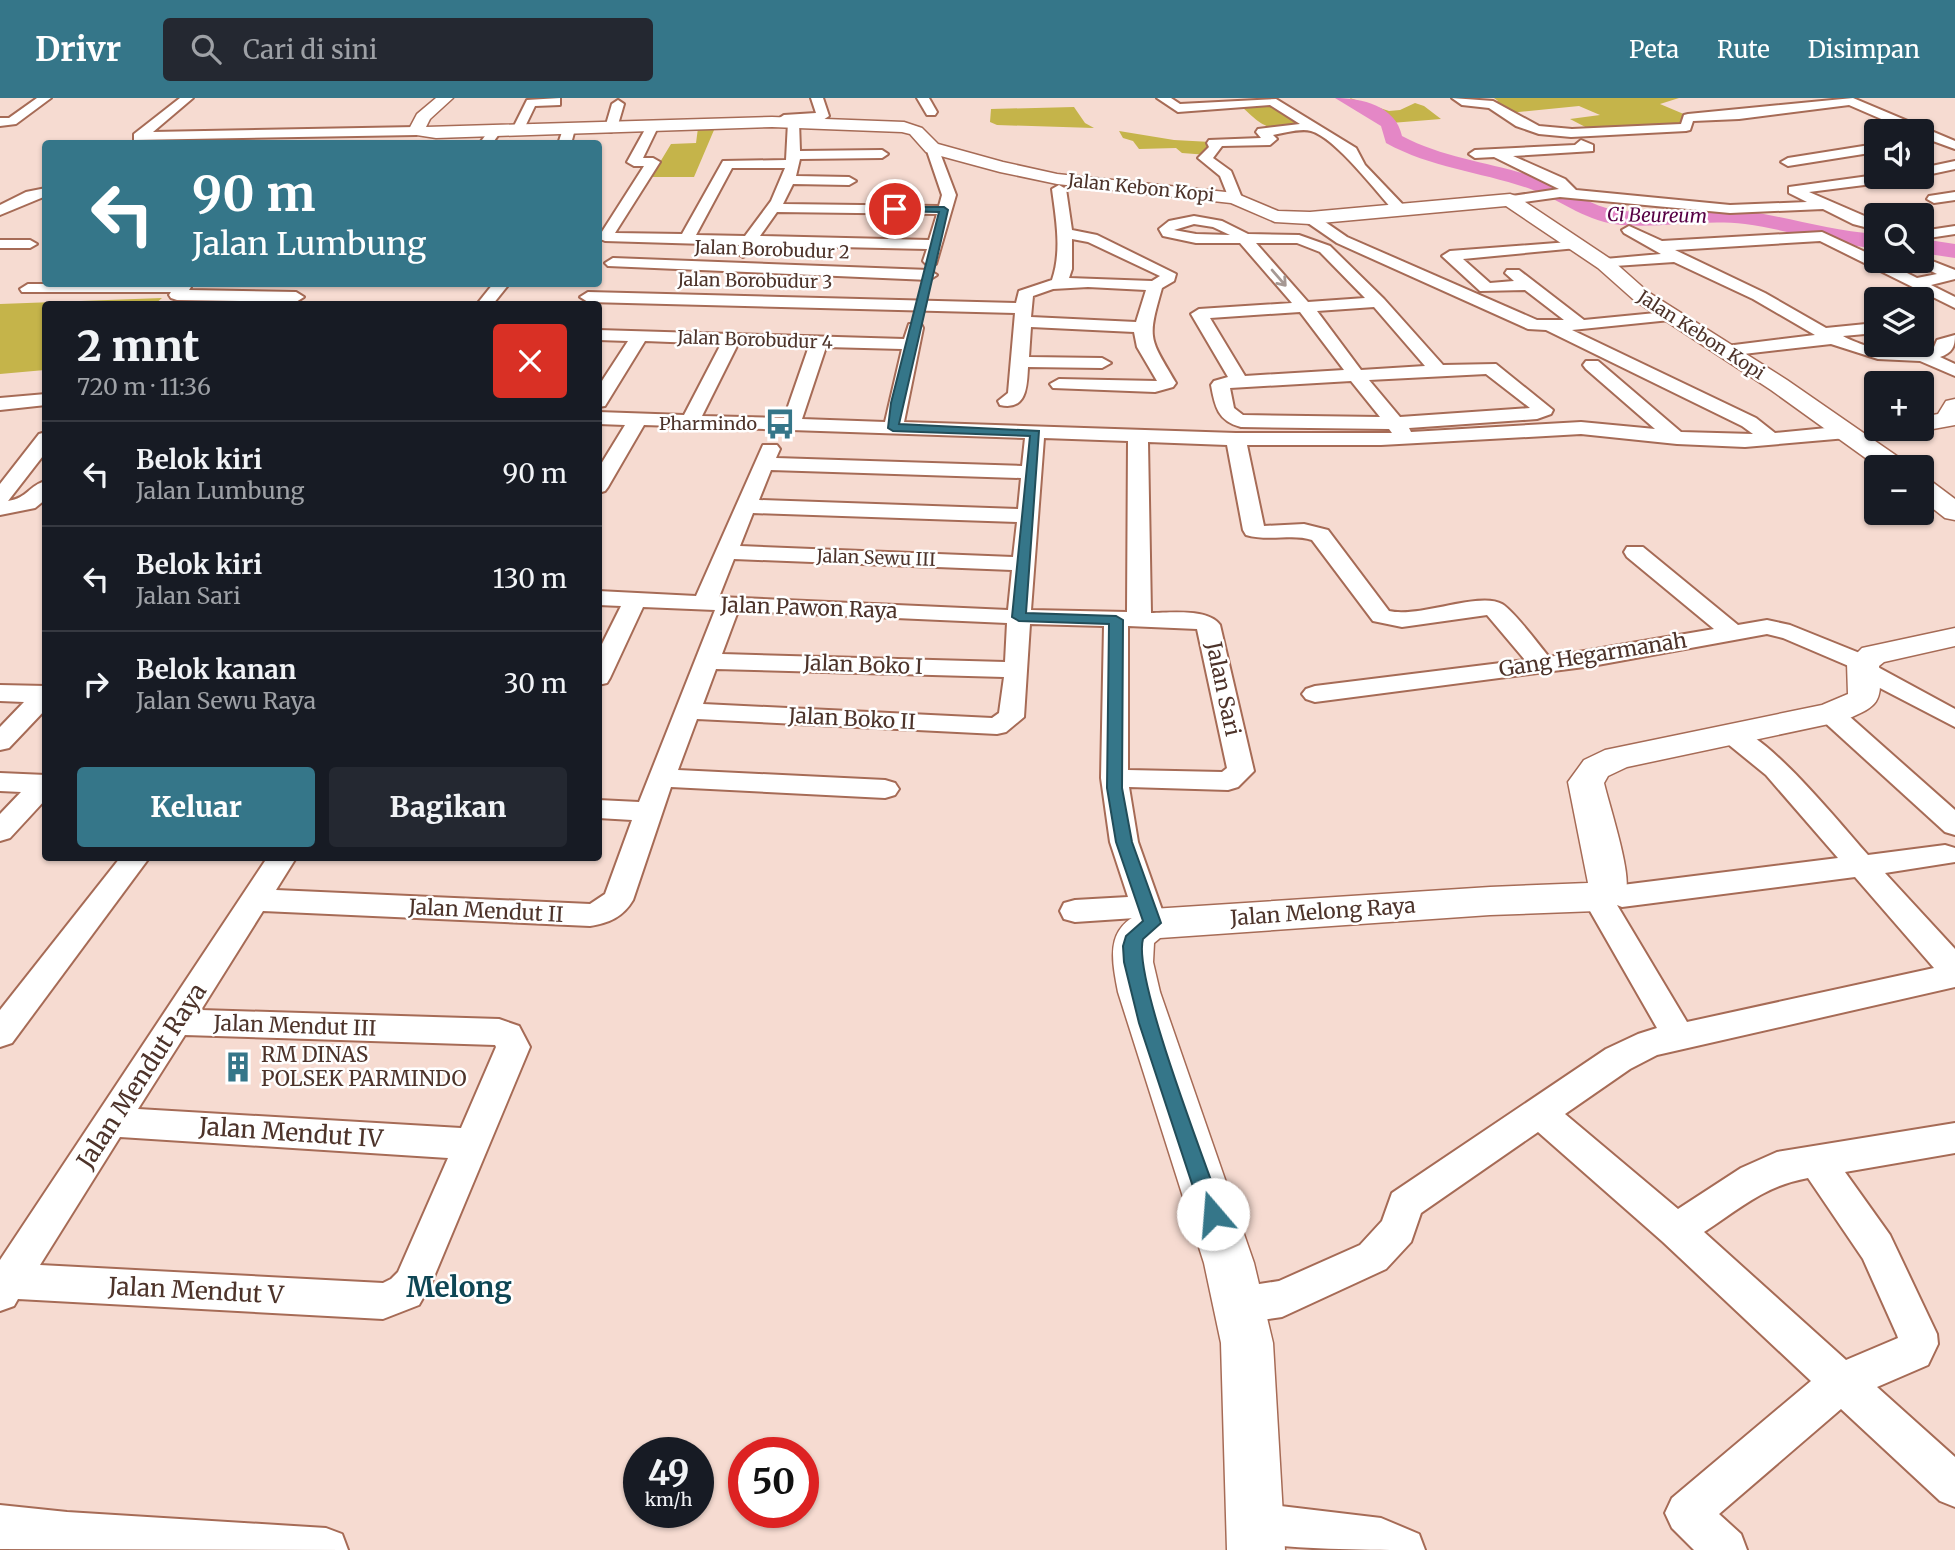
<!DOCTYPE html>
<html lang="id">
<head>
<meta charset="utf-8">
<style>
	:root { --surface:#171b24; --page:#242831; --text:#f1f3f6; --muted:#9ea1a6; --line:#363941; --accent:#357689 }
	body { margin:0; font-family:Merriweather,serif; background:var(--page); color:var(--text); height:100vh; display:flex; flex-direction:column; font-size:26px; white-space:nowrap }
	* { box-sizing:border-box; margin:0 }
	p { font-size:23px; color:var(--muted) }
	.icon { flex:none; width:38px; height:38px; fill:none; stroke:currentColor; stroke-width:2; stroke-linecap:round; stroke-linejoin:round }
	.map { position:relative; flex:1; overflow:hidden }
	.side { position:absolute; left:42px; top:203px; width:560px; height:560px; display:flex; flex-direction:column; background:var(--surface); border-radius:7px; box-shadow:0 2px 5px #0004 }
	.side>* { flex:none }
	.top-card { position:absolute; left:42px; top:42px; width:560px; height:147px; border-radius:7px; box-shadow:0 2px 5px #0004; background:#357689; color:#fff; overflow:hidden }
	.fabs { position:absolute; left:1864px; top:21px; display:grid; gap:14px }
	.fabs a { display:grid; place-items:center; width:70px; height:70px; border-radius:7px; background:var(--surface); box-shadow:0 2px 5px #0004; font-size:35px }
	.speed { position:absolute; left:623px; top:1339px; display:flex; gap:14px; font-size:35px; font-weight:700; text-align:center }
	.speed>* { display:grid; place-content:center; width:91px; height:91px; border-radius:50%; background:var(--surface); box-shadow:0 2px 5px #0004; line-height:1 }
	.speed small { font-size:18px; font-weight:400 }
	.speed .limit { border:10px solid #d22; background:#fff; color:#111 }
	.pin { position:absolute; display:grid; place-items:center; width:60px; height:60px; color:#fff; margin:-30px; border:4px solid #fff; border-radius:50%; box-shadow:0 2px 7px #0007 }
	.me { position:absolute; width:77px; margin:-38px; rotate:342deg; stroke-linejoin:round; filter:drop-shadow(0 0 5px #0008) }
	.turn { display:flex; align-items:center; gap:24px; height:147px; padding:0 35px; font-size:32px }
	.turn .icon { width:91px; height:91px; stroke-width:2.5 }
	.turn b { display:block; font-size:49px; line-height:60px }
	.round { display:grid; place-items:center; flex:none; width:74px; height:74px; border-radius:7px; background:var(--page) }
	.headline { display:flex; align-items:center; justify-content:space-between; height:119px; padding:0 35px }
	h1 { font-size:42px; font-weight:800; line-height:52px }
	.cta { display:flex; gap:14px; margin-top:auto; padding:14px 35px }
	.cta a { flex:1; height:80px; border-radius:7px; background:var(--accent); color:#fff; font-size:28px; font-weight:800; line-height:80px; text-align:center }
	.cta a+a { background:var(--page); color:var(--text) }
	ul { padding:0; list-style:none }
	li { display:flex; align-items:center; gap:21px; height:105px; padding:0 35px; border-top:2px solid var(--line) }
	li div { flex:1 }
	li b { display:block; font-size:26px }
	li em { font-style:normal }
	header { display:flex; align-items:center; gap:42px; box-sizing:border-box; height:98px; padding:0 35px; background:var(--accent); color:#fff }
	header strong { font-size:33px }
	nav { display:flex; gap:38px; margin-inline-start:auto; font-size:24px }
	.search { width:490px; height:63px; background:var(--page); display:flex; align-items:center; gap:18px; box-sizing:border-box; padding:0 24px; border-radius:7px; color:var(--muted); font-size:26px }
	.map>svg:first-child { display:block }
	.green { fill:#c5b44a }
	.lines { fill:none; stroke-linecap:round; stroke-linejoin:round }
	.river { fill:#e487c6; fill-rule:evenodd }
	.minor-casing { stroke:#a66b56; stroke-width:4 }
	.major-casing { stroke:#a66b56; stroke-width:3 }
	.minor { fill:#fff; fill-rule:evenodd }
	.major { fill:#fff; fill-rule:evenodd }
	.oneway { stroke:#a69994 }
	.route { fill:#357689; stroke:#224d59; stroke-width:2 }
	.labels { text-anchor:middle; stroke-width:5; stroke-linejoin:round; paint-order:stroke }
	.far-street-label { font-size:18px; fill:#4d332a; stroke:#fff }
	.far-poi-label { font-size:18px; fill:#4d332a; stroke:#fff; text-anchor:end }
	.far-water-label { font-size:19px; font-style:italic; fill:#570145; stroke:#fff }
	.street-label { font-size:21px; fill:#4d332a; stroke:#fff }
	.poi-label { font-size:21px; fill:#4d332a; stroke:#fff; text-anchor:start }
	.near-street-label { font-size:24px; fill:#4d332a; stroke:#fff }
	.near-quarter-label { font-size:28px; font-weight:bold; fill:#0e4654; stroke:#fff }
</style>
</head>
<body>
<header>
<strong>Drivr</strong>
<div class="search"><svg class="icon" aria-label="search" viewBox="0 0 24 24"><circle cx="10" cy="10" r="6"/><path d="M15 15l6 6"/></svg>Cari di sini</div>
<nav><a>Peta</a><a>Rute</a><a>Disimpan</a></nav>
</header>
<div class="map">
<svg width="1955" height="1452" viewBox="0 0 1955 1452">
	<rect width="100%" height="100%" fill="#f6dbd1"/>
	<!-- green -->
	<g class="green">
		<path d="M1350,0l39,13 11,-1 15,-7 9,3 17,13 -50,4 -38,-20z"/>
		<path d="M1494,0h185l-19,6 26,11 4,11 -97,5 -23,-12 30,-4 -21,-9 -70,7 -14,-10 3,-2z"/>
		<path d="M1267,4l40,25c-39,3 -40,4 -68,-23z"/>
		<path d="M1074,9l11,16 9,5 -97,-3 -7,-3 1,-13z"/>
		<path d="M708,29l6,3 -20,47h-43l20,-33 25,-1 2,-15z"/>
		<path d="M1119,33l55,9 37,2 -3,13 -26,-2 -6,-5 -37,1 -6,-8 -10,-3z"/>
		<path d="M162,200l-7,6h-109l-1,66 -45,4v-70z"/>
	</g>
	<g class="lines">
		<!-- river -->
		<g class="river">
			<path d="M1335,0c27,0 61,8 67,38 47,25 99,27 147,46 25,10 46,27 74,29 40,3 82,-6 122,0 44,6 86,20 131,23v14c-45,-3 -87,-18 -131,-24 -41,-5 -83,4 -123,1 -35,-3 -58,-23 -89,-35 -49,-18 -100,-21 -147,-47l-5,-17z"/>
			<path d="M1922,141l33,5v14l-33,-5z"/>
		</g>
		<!-- minor casing -->
		<g class="minor-casing">
			<g id="minor">
				<path d="M37,0h14l-35,26 -16,2v-8h9z"/>
				<path d="M180,0h13l-40,34 263,-5 6,4 -6,4 -282,5v-6z"/>
				<path d="M560,0v7l-25,1 -13,27h-8l-2,-3 15,-30z"/>
				<path d="M811,0h12l6,18 -6,4 -24,1 1,30 82,-1 6,4 -6,4 -82,1 -4,17 53,1 7,4 -7,4 -56,-1 -10,20 156,2 3,-11 -16,-47 1,-3h10l19,50 -20,69h-10l-3,-3 4,-12 -173,-4 -6,10 -5,2 -8,-5 4,-7 -134,-4 -7,-3 46,-72h-10l-7,-4 21,-38h8l2,3 -15,31h10l7,4 -45,71 67,1 41,-73 63,-1 2,-38 -10,-3 6,-4 32,-2zM732,70h53l-14,33 -26,35 -49,-1zM777,114l160,2 -8,26 -169,-4z"/>
				<path d="M917,0h12l8,14 -2,3h-8z"/>
				<path d="M1157,0h14l9,6 96,-5 80,49 9,17 43,45 -7,4 -5,-1c-20,-21 -60,-75 -85,-82 -10,-3 -27,2 -38,4l4,4 -7,6 -48,1 -9,12 18,13 11,27 -7,4 -5,-1 -10,-25 -22,-18 11,-11 -2,-4 2,-3 52,-2 -5,-6 2,-3 42,-5 -30,-19 -92,7z"/>
				<path d="M1452,0l41,3 46,25 33,3 109,-5 3,-9 4,-1 165,-16 102,43v8l-33,-12v-6h-13l-60,-26 -110,14 -46,2 -3,9 -4,1 -115,6 -32,-3 -23,-8 -27,-18 -27,-3z"/>
				<path d="M618,2l6,4 -7,24 -6,4 -4,-1 -2,-3 7,-24z"/>
				<path d="M569,27l6,4 -4,15h-13l5,-15z"/>
				<path d="M495,29l6,4 -9,13h-13l12,-16z"/>
				<path d="M1581,42l12,5v6l-80,5 52,23 11,11 154,15 77,-3 -18,-9v-6l87,-12 27,2 -7,4 -87,11 67,29v9l-23,-6 -30,-15 -93,4 -170,-16 -50,7 -5,-1v-6l54,-8 -65,-32 -19,1 -6,-4 6,-4 100,-5z"/>
				<path d="M1876,46v8l-88,14 -7,-4 7,-4z"/>
				<path d="M1955,63v8l-33,7v-8z"/>
				<path d="M1059,87l7,4 6,41 25,5 79,39 -2,7 -12,7c-15,52 -13,49 14,95l-3,4 -18,5 -102,-4 -3,-4 9,-5 98,2 -20,-34 -3,-15 -103,-5 -2,30 73,1 9,5 -9,5 -74,-1c-1,19 -1,44 -28,38l-2,-4 10,-8 7,-80 -427,-11 -8,-5 8,-5 428,11 3,-12 33,-11c10,-29 4,-61 0,-91zM1072,141l16,3 72,34 -8,5 -83,-3 3,-9zM1088,189l58,3 -10,32 -105,-5 2,-21 20,-7z"/>
				<path d="M46,90v8l-46,19v-10l26,-13z"/>
				<path d="M1955,94v8l-21,3 -7,-4 2,-3z"/>
				<path d="M1194,118l28,5 26,13 51,1 31,11 54,53 59,66 53,-1 57,46 -2,4 -14,5 -128,9 2,4 170,-10 74,7 -69,-60 -3,-4 3,-4h12l83,71 72,2 -11,-8 -196,-96 -18,-1 -191,-86 -29,-20 -2,-3 2,-3h10l29,20 190,83h27l-39,-30 -45,1 -38,-35 8,-5 132,-10 2,3 -2,3 -5,1 -114,11 27,24 24,-2 -9,-8 2,-3h12l65,50 92,-9 2,4 -2,4 -6,1 -98,10 184,88 19,15 72,-7 10,6 -10,6 -102,9 -68,-3 -96,-10 -200,11h-134l17,81 40,-2 24,6 61,81c31,7 91,-20 113,-7 12,7 37,41 47,53l165,-28 -87,-72 -3,-5 3,-5h16l95,78 29,-5 23,5 82,33 3,5 -1,2 81,44v18l-102,-53 -2,-7 -68,-29 -16,-4 -175,32 -277,36 -9,-3 -4,-5 4,-5 9,-3 210,-26 -38,-45 -85,12 -29,-6 -61,-81c-20,-7 -42,2 -66,-5l-3,-5 -16,-85 -79,-3 3,171c18,0 57,-5 69,12l34,146 -16,16 -10,3 -99,-3 9,55 29,82 -4,8 -11,3 -11,-3 -6,-14 -60,4 -11,-3 -4,-8 4,-8 11,-3 53,-3 -18,-55 -9,-64 3,-152 -74,-2 -6,93 -18,15 -9,2 -300,-15 -19,51 207,10 10,3 4,6 -4,6 -10,3 -214,-11 -38,113c-10,17 -24,23 -43,26l-327,-15 -62,99 298,9 20,7 11,21 -99,237 -12,21 -36,14 -365,-20 -4,7 -14,5v-51l267,-402h29l-20,32 314,14 15,-10 27,-74 -34,-2v-18l41,2 76,-192 -72,-3 -33,71 -3,5 -9,2v-33l23,-46 -23,-1v-14l98,5 67,-151h14l3,4 -4,9 246,8 3,-28 -381,-13 -36,62 -3,4 -7,2v-24l27,-44 -27,-1v-12l86,3 37,-71 -76,-3 -40,65 -7,1v-20l30,-46 -30,-1v-10l306,9 5,-15h12l2,4 -19,94 332,11h156l-3,-4 -148,-2c-23,-6 -26,-20 -30,-42l3,-4 14,-4 -37,-63 8,-5 93,-6 -52,-60h-44l-33,-7 -4,-7 10,-8zM1194,126l19,3 17,8 -34,-1 -22,-4zM1256,145h41l23,9 45,46 -57,4zM1374,209l51,59 -64,4 -44,-59zM1300,214l44,58 -99,6 -35,-58zM738,246l71,2 -25,72 -82,-2zM826,249l76,2 -17,73 -83,-3zM1486,276l44,34 -130,9 -31,-37zM1351,283l29,36 -137,-2 -9,-7 -4,-20zM1044,340l84,3 -1,171 -96,-2zM771,372l250,8 -3,31 -259,-9zM753,415l264,9 -4,35 -273,-11zM734,461l278,11 -4,40 -289,-13zM738,513l269,12 -2,39 -283,-8zM1128,528l69,3 30,139 -5,4 -94,-2zM716,571l288,8 -5,36 -7,5 -289,-14zM185,937l310,10 1,2 -35,81 -323,-19zM120,1039l328,21 -50,114 -7,7 -8,4 -343,-18z"/>
				<path d="M1629,128l33,15 160,-9 54,25v4h7l34,17 20,-4 -26,-13h11v-4l33,13v9l-24,6 24,12v11l-135,-67 -145,9 90,43 61,35 50,-5v10l-33,3c12,7 48,20 62,15 3,-1 5,-4 9,-5l11,4 9,-3 3,-7 18,-5c0,12 -3,18 -15,22l15,7v12l-35,-15 -42,-2 -47,-15 -105,12 -6,-1 -3,-4 9,-5 89,-11 -62,-36 -79,-37 -74,5 -3,-3 8,-5 56,-5 -37,-21 -2,-3z"/>
				<path d="M1955,128v8l-33,5v-8z"/>
				<path d="M0,142h30l7,4 -7,4h-30z"/>
				<path d="M613,160l316,12 8,5 -8,5 -321,-14 -3,-3z"/>
				<path d="M28,186h160l3,3 -2,3 107,2 8,5 -8,5 -119,-2 -6,-2 -2,-3 2,-3h-149l-2,-3z"/>
				<path d="M493,186h16l-16,20h-16z"/>
				<path d="M46,296v11l-46,5v-12z"/>
				<path d="M46,334v20l-38,49c20,-3 21,-16 38,-20v18l-11,9 -35,7v-31l39,-50z"/>
				<path d="M0,587l46,1v23l-37,39 -9,2v-23l24,-25 -24,-1z"/>
				<path d="M1831,608l9,2 115,102v25l-10,-3 -123,-112 -4,-6 4,-6z"/>
				<path d="M1732,628c37,9 108,98 136,129l77,-10 10,3v14l-70,11 70,76v38l-298,68 -27,14 -65,45 113,95 63,-41 36,-16 178,-29v30l-110,19 45,63 47,99 1,10 -10,21 -51,22 78,70v50l-15,-6 -99,-92 -122,105 22,20 6,16h-53l-22,-22 -7,-15 7,-15 139,-117 -148,-139 -125,-110 -117,81 -10,29 -25,27 -104,48 -42,6 -14,-5 -5,-13 5,-13 14,-5 39,-6 81,-36 22,-24 10,-28 214,-144 32,-15 19,-6 -75,-131 5,-8 19,-9 16,5 216,-27 -72,-83 -43,-35 -4,-6 4,-6zM1855,779l79,91 -247,54 -70,-117 5,2zM1808,1080l55,81 34,76 1,3 -52,22 -142,-128c37,-24 60,-46 104,-54z"/>
				<path d="M0,675l46,2v24l-36,39 -10,3v-27l21,-22 -21,-1z"/>
				<path d="M120,760h29l-137,185 -12,4v-37z"/>
				<path d="M1255,1405l126,15 38,16 6,16c-50,0 -142,0 -185,-10l-7,-15 7,-15z"/>
				<path d="M0,1407l67,7 259,16 16,6 6,16 -348,-1z"/>
			</g>
		</g>
		<!-- major casing -->
		<g class="major-casing">
			<g id="major">
				<path d="M436,0h17l-23,21 -4,8 346,-10 132,5 18,6 16,16 65,18 54,12 178,19 43,18 32,1 200,-18 6,2 96,64 36,32 139,88 117,81 4,6h-30l-107,-77 -137,-90 -36,-32 -92,-62 -196,18 -35,-2 -44,-19 -174,-19 -57,-12 -74,-20 -16,-18 -8,-2 -130,-5 -336,11 -26,-4 -2,-3 9,-17z"/>
				<path d="M1955,301v26l-33,6 -9,-2h9v-12l16,-3 8,-13z"/>
				<path d="M1922,381l9,2 24,18v21l-10,-2 -23,-18z"/>
				<path d="M1955,530v18l-71,16 -5,4c4,39 -2,40 -36,55l-216,46 -19,9 -4,7c5,21 27,89 22,106 -4,14 -16,18 -29,22l-107,4 -330,23 -6,5 -1,19 7,30 94,271 19,80 12,207h-58l-6,-207 -17,-80 -86,-271c-8,-40 -12,-69 34,-83l338,-22 98,-4 -20,-101 16,-22 21,-10 217,-45 26,-11 -1,-31 15,-15z"/>
			</g>
		</g>
		<!-- minor -->
		<use href="#minor" class="minor"/>
		<!-- major -->
		<use href="#major" class="major"/>
	</g>
	<!-- one-way arrows -->
	<defs><path id="oneway-shaft" d="M-6 0H5M1.5-3L5.5 0L1.5 3" fill="none" stroke-width="1.6" stroke-linecap="round" stroke-linejoin="round" transform="scale(1.75)"/></defs>
	<use class="oneway" href="#oneway-shaft" transform="translate(1279 180) rotate(49)"/>
	<!-- route -->
	<path class="route" d="M895,109h49l4,3 -49,214 140,7 -13,182 90,3 7,4 -1,168 10,54 29,81 -18,16c-11,38 64,227 80,275l-3,7 -7,3 -7,-3 -4,-7 -63,-191 -15,-61 -1,-16 3,-10 17,-15 -27,-79 -9,-54 2,-164 -90,-3 -7,-4 18,-181 -137,-5 -5,-3 3,-25 48,-191 -47,-1z"/>
	<!-- icons -->
	<defs>
		<g id="bus-bare" transform="scale(2.415)"><path d="M-5-6H5V4H4V6H2V4H-2V6H-4V4H-5ZM-3.5-4V0h7V-4ZM-3.5 1.2v1.5H-2V1.2ZM2 1.2v1.5H3.5V1.2Z" fill="#357689" stroke="#fff" stroke-width="2.5" paint-order="stroke"/></g>
		<g id="building-bare" transform="scale(2.415)"><path d="M-4-6H4V6H1V3H-1V6H-4ZM-2.5-4.3h1.7v1.8h-1.7ZM.8-4.3h1.7v1.8H.8ZM-2.5-1h1.7V.8h-1.7ZM.8-1h1.7V.8H.8Z" fill="#357689" stroke="#fff" stroke-width="2.5" paint-order="stroke"/></g>
	</defs>
	<g fill-rule="evenodd">
		<use href="#bus-bare" x="780" y="326"/>
		<use href="#building-bare" x="238" y="969"/>
	</g>
	<g class="labels">
		<!-- far-street labels -->
		<g class="far-street-label">
			<text transform="translate(1141 90) rotate(6)" y="6">Jalan Kebon Kopi</text>
			<text transform="translate(772 152) rotate(2)" y="6">Jalan Borobudur 2</text>
			<text transform="translate(755 183) rotate(1)" y="6">Jalan Borobudur 3</text>
			<text transform="translate(1701 237) rotate(33)" y="6">Jalan Kebon Kopi</text>
			<text transform="translate(755 242) rotate(2)" y="6">Jalan Borobudur 4</text>
			<text transform="translate(876 460) rotate(2)" y="6">Jalan Sewu III</text>
		</g>
		<!-- far-poi labels -->
		<g class="far-poi-label">
			<text x="757" y="332">Pharmindo</text>
		</g>
		<!-- far-water labels -->
		<g class="far-water-label">
			<text transform="translate(1657 117) rotate(1)" y="7">Ci Beureum</text>
		</g>
		<!-- street labels -->
		<g class="street-label">
			<text transform="translate(809 510) rotate(2)" y="7">Jalan Pawon Raya</text>
			<text transform="translate(1593 557) rotate(-9)" y="7">Gang Hegarmanah</text>
			<text transform="translate(863 567) rotate(2)" y="7">Jalan Boko I</text>
			<text transform="translate(1223 591) rotate(78)" y="7">Jalan Sari</text>
			<text transform="translate(852 621) rotate(3)" y="7">Jalan Boko II</text>
			<text transform="translate(486 813) rotate(3)" y="7">Jalan Mendut II</text>
			<text transform="translate(1323 814) rotate(-4)" y="7">Jalan Melong Raya</text>
			<text transform="translate(295 928) rotate(2)" y="7">Jalan Mendut III</text>
		</g>
		<!-- poi labels -->
		<g class="poi-label">
			<text x="261" y="964">RM DINAS<tspan x="261" dy="24">POLSEK PARMINDO</tspan></text>
		</g>
		<!-- near-street labels -->
		<g class="near-street-label">
			<text transform="translate(142 978) rotate(-57)" y="8">Jalan Mendut Raya</text>
			<text transform="translate(291 1035) rotate(4)" y="8">Jalan Mendut IV</text>
			<text transform="translate(196 1193) rotate(3)" y="8">Jalan Mendut V</text>
		</g>
		<!-- near-quarter labels -->
		<g class="near-quarter-label">
			<text x="459" y="1199">Melong</text>
		</g>
	</g>
</svg>
<div class="fabs">
<a><svg class="icon" aria-label="sound" viewBox="0 0 24 24"><path d="M4 9h4l5-4v14l-5-4H4zM17 9q2 3 0 6"/></svg></a>
<a><svg class="icon" aria-label="search" viewBox="0 0 24 24"><circle cx="10" cy="10" r="6"/><path d="M15 15l6 6"/></svg></a>
<a><svg class="icon" aria-label="layers" viewBox="0 0 24 24"><path d="M12 4l9 5-9 5-9-5zM3 14l9 5 9-5"/></svg></a>
<a>+</a>
<a>−</a>
</div>
<div class="speed"><div>49<small>km/h</small></div><div class="limit">50</div></div>
<div class="pin" style="left:895px;top:111px;background:#d93025"><svg class="icon" aria-label="arrive" viewBox="0 0 24 24"><path d="M6 21V4h12l-3 4 3 4H6"/></svg></div>
<svg class="me" style="left:1213px;top:1116px" viewBox="-20 -20 40 40"><circle r="19" fill="#fff"/><path d="M0-13L10 11 0 6-10 11z" fill="#357689"/></svg>
<div class="top-card">
<div class="turn"><svg class="icon" aria-label="left" viewBox="0 0 24 24"><path d="M17 20v-9H6M10 6l-5 5 5 5"/></svg><div><b>90 m</b>Jalan Lumbung</div></div>
</div>
<section class="side">
<div class="headline"><div><h1>2 mnt</h1><p>720 m · 11:36</p></div><a class="round" style="background:#d93025;color:#fff"><svg class="icon" aria-label="close" viewBox="0 0 24 24"><path d="M6 6l12 12M18 6L6 18"/></svg></a></div>
<ul>
<li><svg class="icon" aria-label="left" viewBox="0 0 24 24"><path d="M17 20v-9H6M10 6l-5 5 5 5"/></svg><div><b>Belok kiri</b><p>Jalan Lumbung</p></div><em>90 m</em></li>
<li><svg class="icon" aria-label="left" viewBox="0 0 24 24"><path d="M17 20v-9H6M10 6l-5 5 5 5"/></svg><div><b>Belok kiri</b><p>Jalan Sari</p></div><em>130 m</em></li>
<li><svg class="icon" aria-label="right" viewBox="0 0 24 24"><path d="M7 20v-9h11M14 6l5 5-5 5"/></svg><div><b>Belok kanan</b><p>Jalan Sewu Raya</p></div><em>30 m</em></li>
</ul>
<div class="cta"><a>Keluar</a><a>Bagikan</a></div>
</section>
</div>
</body>
</html>
